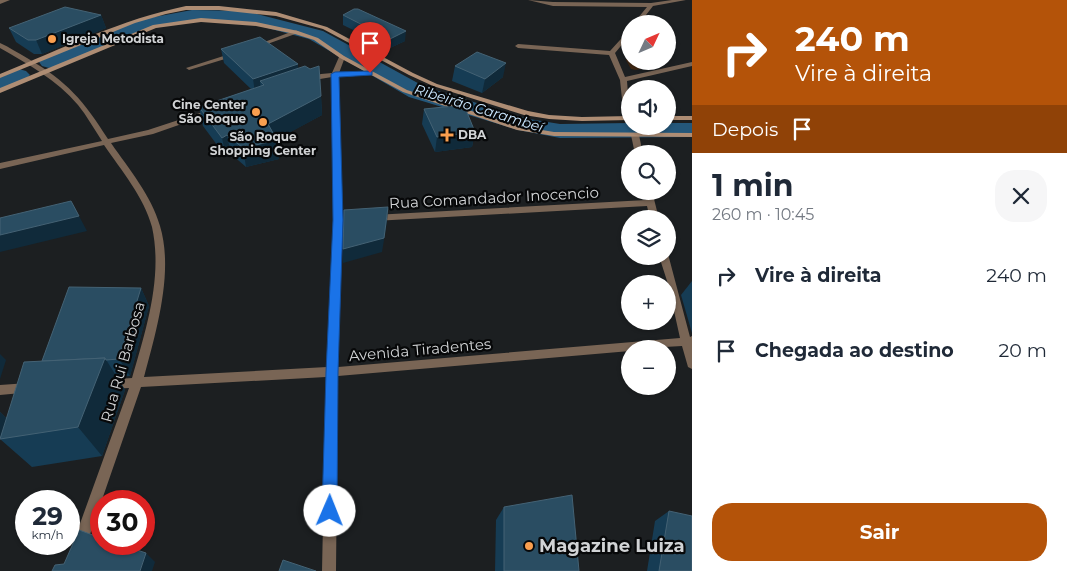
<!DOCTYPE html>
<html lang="pt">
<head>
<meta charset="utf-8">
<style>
	:root { --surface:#fff; --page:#f6f6f7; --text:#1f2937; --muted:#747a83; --accent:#b45309 }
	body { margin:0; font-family:Montserrat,sans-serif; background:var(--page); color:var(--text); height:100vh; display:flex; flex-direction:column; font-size:19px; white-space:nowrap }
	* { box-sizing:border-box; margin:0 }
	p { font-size:16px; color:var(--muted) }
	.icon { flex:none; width:28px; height:28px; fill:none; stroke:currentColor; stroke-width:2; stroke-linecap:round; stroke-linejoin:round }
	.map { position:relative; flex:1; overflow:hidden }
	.sheet { display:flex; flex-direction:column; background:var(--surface); width:375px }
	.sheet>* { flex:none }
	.top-card { background:#b45309; color:#fff; overflow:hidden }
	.needle { width:32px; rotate:46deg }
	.buttons { position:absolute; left:621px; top:15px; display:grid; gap:10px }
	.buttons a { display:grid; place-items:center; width:55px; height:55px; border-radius:50%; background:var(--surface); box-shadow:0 1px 4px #0004; font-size:25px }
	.speed { position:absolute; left:15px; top:490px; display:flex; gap:10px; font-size:25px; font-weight:700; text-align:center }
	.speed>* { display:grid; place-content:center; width:65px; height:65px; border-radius:50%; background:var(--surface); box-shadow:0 1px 4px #0004; line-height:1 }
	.speed small { font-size:12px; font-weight:400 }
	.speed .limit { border:8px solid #d22; background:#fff; color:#111 }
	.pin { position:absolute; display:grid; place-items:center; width:42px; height:42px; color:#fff; margin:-51px -21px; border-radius:50% 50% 50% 0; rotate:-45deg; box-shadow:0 0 5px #0007 }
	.pin .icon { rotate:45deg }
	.me { position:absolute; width:55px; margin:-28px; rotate:1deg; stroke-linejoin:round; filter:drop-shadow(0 0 4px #0008) }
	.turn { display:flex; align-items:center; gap:18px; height:105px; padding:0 20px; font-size:22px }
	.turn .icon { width:65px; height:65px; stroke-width:2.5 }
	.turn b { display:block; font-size:35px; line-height:42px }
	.then { display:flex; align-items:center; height:48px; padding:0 20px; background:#0003; gap:10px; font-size:19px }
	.round { display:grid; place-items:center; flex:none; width:52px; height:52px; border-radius:20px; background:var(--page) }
	.headline { display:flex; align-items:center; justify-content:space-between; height:85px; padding:0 20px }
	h1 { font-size:30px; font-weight:700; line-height:38px }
	.action { display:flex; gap:10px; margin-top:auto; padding:10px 20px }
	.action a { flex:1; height:58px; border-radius:20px; background:var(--accent); color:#fff; font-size:20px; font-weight:700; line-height:58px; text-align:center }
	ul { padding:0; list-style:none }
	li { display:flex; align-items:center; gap:15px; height:75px; padding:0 20px }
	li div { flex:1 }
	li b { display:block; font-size:19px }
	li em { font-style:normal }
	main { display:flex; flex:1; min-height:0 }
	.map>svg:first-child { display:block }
	.green { fill:#402813 }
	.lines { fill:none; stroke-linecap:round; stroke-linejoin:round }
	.river { fill:#24577a; fill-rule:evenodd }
	.street { fill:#796555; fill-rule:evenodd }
	.secondary { fill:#ae8d74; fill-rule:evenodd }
	.wall { fill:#163c54 }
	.shaded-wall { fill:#102a3a }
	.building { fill:#2a4d62; stroke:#446274 }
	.route { fill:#1a73e8; stroke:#114b97 }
	.poi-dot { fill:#fa9f4f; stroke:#070809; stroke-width:2 }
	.labels { text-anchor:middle; stroke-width:4.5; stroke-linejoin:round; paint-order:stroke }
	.far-poi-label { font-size:12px; font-weight:bold; fill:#d1d3d5; stroke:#070809; text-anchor:start }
	.far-water-label { font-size:14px; font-style:italic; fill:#cae7fe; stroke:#070809 }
	.street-label { font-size:15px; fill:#d1d3d5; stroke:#070809 }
	.near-poi-label { font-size:18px; font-weight:bold; fill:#d1d3d5; stroke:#070809; text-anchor:start }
</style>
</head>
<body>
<main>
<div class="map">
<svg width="692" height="571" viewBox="0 0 692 571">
	<rect width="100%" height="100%" fill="#1c1f21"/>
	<!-- green -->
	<path class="green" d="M630,51v10h26l4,3 -24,6 -5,-1 -5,-9z"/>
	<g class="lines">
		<!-- river -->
		<g class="river">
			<path d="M192,10l53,1 78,20 102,56 104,32 31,5 70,-1v3h38v-3h24v14l-132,1 -42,-8 -109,-33 -100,-58 -64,-17 -53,-2 -42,9 -94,37 -7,2 -7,-2 -3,-4 3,-4 96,-38z"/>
			<path d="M19,69l7,2 4,4 -4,4 -26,10v-14z"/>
		</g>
		<!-- street -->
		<g class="street">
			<path d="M0,0h10l-10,4z"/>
			<path d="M528,0l25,2 98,1 21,-3h14l-33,6 -14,18h-6l14,-17 -94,-1z"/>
			<path d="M630,29v6l-15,18 10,24 67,-15v4l-65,15 3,39h-2l-4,-2 -4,-38 -11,-25 -91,-7 -3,-2 3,-2 92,7z"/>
			<path d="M296,30l3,2 -1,1 -39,14 -5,-1z"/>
			<path d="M0,43c9,4 18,10 27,15 41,24 56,42 81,81l40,-9 61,-20h6l1,2 -63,22 -42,9c18,26 40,52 49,83 14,46 -4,106 -16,151l183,-10 7,-147 -2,-143 -24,4 -3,-2 16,-5 11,-1 7,-16 3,-2 3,2 -6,16 31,-2 3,2 -3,2 -32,2 4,143 -4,147 342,-29 -12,-54 -9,-28h9v-2l22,83 2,-1v33l-4,-2 -6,-21 -52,3v2l-292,25 -2,195h-14l4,-194 -185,10 -54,156 -2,5 -5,2 -5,-2 -2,-5 56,-155 -22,1 -4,-1 -2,-4 2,-4 29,-2c14,-48 31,-101 20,-151 -8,-30 -31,-57 -48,-82l-104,24v-6l102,-22c-8,-12 -15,-25 -24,-36 -21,-25 -50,-41 -78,-57z"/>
			<path d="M236,52l2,1v2l-49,15 -3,-2z"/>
			<path d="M632,133h6l1,2 4,19h-8l-4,-19z"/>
			<path d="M644,191h8l7,28h-9l-3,-13 -273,15 -4,-3 4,-3 272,-15z"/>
			<path d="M28,383l4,1 2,4 -2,4 -32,3v-10z"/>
		</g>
		<!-- secondary -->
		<g class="secondary">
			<path d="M186,6h33l57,6 51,15 86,46 24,11 91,27 21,4 33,2 48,-1v4l-48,1 -33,-2 -25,-4 -91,-29 -24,-11 -86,-46 -47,-13 -57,-6h-33l-20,4 -31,9 -135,55v-4c61,-25 122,-55 186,-68z"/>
			<path d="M201,18l55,4 42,9 20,7 26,18 63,34 111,36 36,6 138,1v4l-138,-1 -37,-6 -114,-38 -63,-34 -26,-18 -19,-6 -39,-8 -55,-4 -45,6 -156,65v-5l153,-63z"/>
			<rect x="668" y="116" width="24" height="4"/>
		</g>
	</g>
	<!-- wall -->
	<g class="wall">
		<path d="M101,15l5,13 -64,26h-8l-18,-12 -7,-14z"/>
		<path d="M343,15l62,26 -15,7 -47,-23z"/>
		<path d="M221,49l77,15v4l23,28 1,19 -45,24 2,20 -33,8 -15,-13 -5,3 -23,-31 -4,-19 52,-18 -27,-26z"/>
		<path d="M455,66l48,11 -21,16 -30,-12z"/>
		<path d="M424,109l51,23 -3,15 -37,5 -13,-28z"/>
		<path d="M692,281v52l-11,-38z"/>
		<path d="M141,288l8,18 -19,70 -13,1 8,13 -23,66 -70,11 -32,-28v-27l6,6 36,-57z"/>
		<path d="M504,507l75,64h-84l1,-51z"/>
		<path d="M669,511l23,60h-45l8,-50z"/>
	</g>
	<!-- shaded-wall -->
	<g class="shaded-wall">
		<path d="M101,15l5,13 -64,26 -6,-14z"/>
		<path d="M406,31l-1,10 -15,7v-9z"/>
		<path d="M506,63l-3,14 -21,16 3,-14z"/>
		<path d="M298,64l1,15 -35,6 -4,-4 1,10 -6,2 -2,-14z"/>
		<path d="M321,96l1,19 -46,25h1l2,19 -33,8 -3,-19 25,-24z"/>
		<path d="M475,132l-3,15 -37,5 2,-15z"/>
		<path d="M227,135l4,19 -5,3 -4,-19z"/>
		<path d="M388,207l-1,15 -5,30 -39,11v-14z"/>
		<path d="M79,216l8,15 -87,21v-17z"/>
		<path d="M141,288l8,18 -19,70 -11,-17z"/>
		<path d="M0,354l6,6 -6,19z"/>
		<path d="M105,358l20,32 -23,66 -24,-29z"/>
		<path d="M0,412l8,8 -8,18z"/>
		<path d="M146,553l9,9 -3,9h-12z"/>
	</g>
	<!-- building -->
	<g class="building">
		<path d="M65,7l36,8 -65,25h-8l-19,-12z"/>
		<path d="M354,9h4l48,22 -16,8 -47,-24z"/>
		<path d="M260,37l38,27 -45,15 -32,-30z"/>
		<path d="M477,52l29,11 -21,16 -30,-13z"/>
		<path d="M305,66l5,3 9,-3 2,30 -53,28 9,16 -34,8 -16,-13 -5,3 -23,-31 65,-22 -4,-4z"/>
		<path d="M464,105l11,27 -38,5 -13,-28z"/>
		<path d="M71,201l8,15 -79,19v-17z"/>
		<path d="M388,207l-4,31 -41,11 1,-39z"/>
		<path d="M69,287l72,1 -22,71 -13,1 -1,-2 -63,3z"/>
		<path d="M105,358l-27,69 -78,12 24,-77z"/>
		<path d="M572,495l7,76h-75v-64z"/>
		<path d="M669,511l23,5v55h-33z"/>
		<path d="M79,530l22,8v6h18l27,9 -6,18h-88l3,-6 9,-1z"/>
		<path d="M283,560l33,11h-37z"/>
	</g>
	<!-- route -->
	<path class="route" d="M370,71h2v4l-33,2 4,143 -5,152 -1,139 -2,6 -5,2 -6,-2 -2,-6 4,-139 7,-152 -2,-146 4,-2z"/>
	<!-- markers -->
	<g class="poi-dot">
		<circle cx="52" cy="39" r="5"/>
		<circle cx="256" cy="112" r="5"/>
		<circle cx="263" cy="122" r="5"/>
		<path d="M444.5 127.5h5v5h5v5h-5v5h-5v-5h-5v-5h5z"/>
		<circle cx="529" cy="546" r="5"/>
	</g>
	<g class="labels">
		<!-- far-poi labels -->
		<g class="far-poi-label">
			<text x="62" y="43">Igreja Metodista</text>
			<text x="246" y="109" text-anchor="end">Cine Center<tspan x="246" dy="14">São Roque</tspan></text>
			<text x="458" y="139">DBA</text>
			<text x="263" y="141" text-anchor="middle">São Roque<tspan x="263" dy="14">Shopping Center</tspan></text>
		</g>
		<!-- far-water labels -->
		<g class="far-water-label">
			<text transform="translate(479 108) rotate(17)" y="5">Ribeirão Carambeí</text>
		</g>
		<!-- street labels -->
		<g class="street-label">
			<text transform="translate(494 198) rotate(-3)" y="5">Rua Comandador Inocencio</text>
			<text transform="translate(420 350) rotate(-5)" y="5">Avenida Tiradentes</text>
			<text transform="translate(123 362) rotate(-74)" y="5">Rua Rui Barbosa</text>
		</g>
		<!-- near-poi labels -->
		<g class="near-poi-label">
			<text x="539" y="552">Magazine Luiza</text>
		</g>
	</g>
</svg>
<div class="buttons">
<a><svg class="needle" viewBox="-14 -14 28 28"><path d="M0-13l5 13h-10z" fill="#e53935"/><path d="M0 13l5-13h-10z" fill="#747a83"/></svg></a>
<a><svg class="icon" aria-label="sound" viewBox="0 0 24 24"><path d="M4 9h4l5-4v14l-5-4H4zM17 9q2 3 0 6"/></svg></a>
<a><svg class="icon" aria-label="search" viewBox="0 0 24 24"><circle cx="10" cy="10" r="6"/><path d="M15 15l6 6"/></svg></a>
<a><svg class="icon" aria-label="layers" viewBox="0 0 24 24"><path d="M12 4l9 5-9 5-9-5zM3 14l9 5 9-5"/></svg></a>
<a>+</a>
<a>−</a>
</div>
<div class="speed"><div>29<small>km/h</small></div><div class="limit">30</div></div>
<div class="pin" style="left:370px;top:73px;background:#d93025"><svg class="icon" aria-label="arrive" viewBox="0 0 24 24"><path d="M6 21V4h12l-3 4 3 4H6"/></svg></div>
<svg class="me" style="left:330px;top:511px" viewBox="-20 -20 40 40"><circle r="19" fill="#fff"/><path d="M0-13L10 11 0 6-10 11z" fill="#1a73e8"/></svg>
</div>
<section class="sheet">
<div class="top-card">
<div class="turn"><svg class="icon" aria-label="right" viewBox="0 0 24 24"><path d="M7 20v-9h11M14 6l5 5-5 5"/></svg><div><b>240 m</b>Vire à direita</div></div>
<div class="then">Depois<svg class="icon" aria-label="arrive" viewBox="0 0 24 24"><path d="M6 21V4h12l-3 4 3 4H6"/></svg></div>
</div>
<div class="headline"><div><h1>1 min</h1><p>260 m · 10:45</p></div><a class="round"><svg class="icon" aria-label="close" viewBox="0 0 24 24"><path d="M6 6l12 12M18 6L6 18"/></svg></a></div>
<ul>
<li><svg class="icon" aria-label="right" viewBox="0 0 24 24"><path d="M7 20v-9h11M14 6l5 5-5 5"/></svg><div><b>Vire à direita</b></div><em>240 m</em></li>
<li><svg class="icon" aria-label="arrive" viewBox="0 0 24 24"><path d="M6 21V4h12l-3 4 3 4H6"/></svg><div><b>Chegada ao destino</b></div><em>20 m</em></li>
</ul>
<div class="action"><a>Sair</a></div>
</section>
</main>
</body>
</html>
